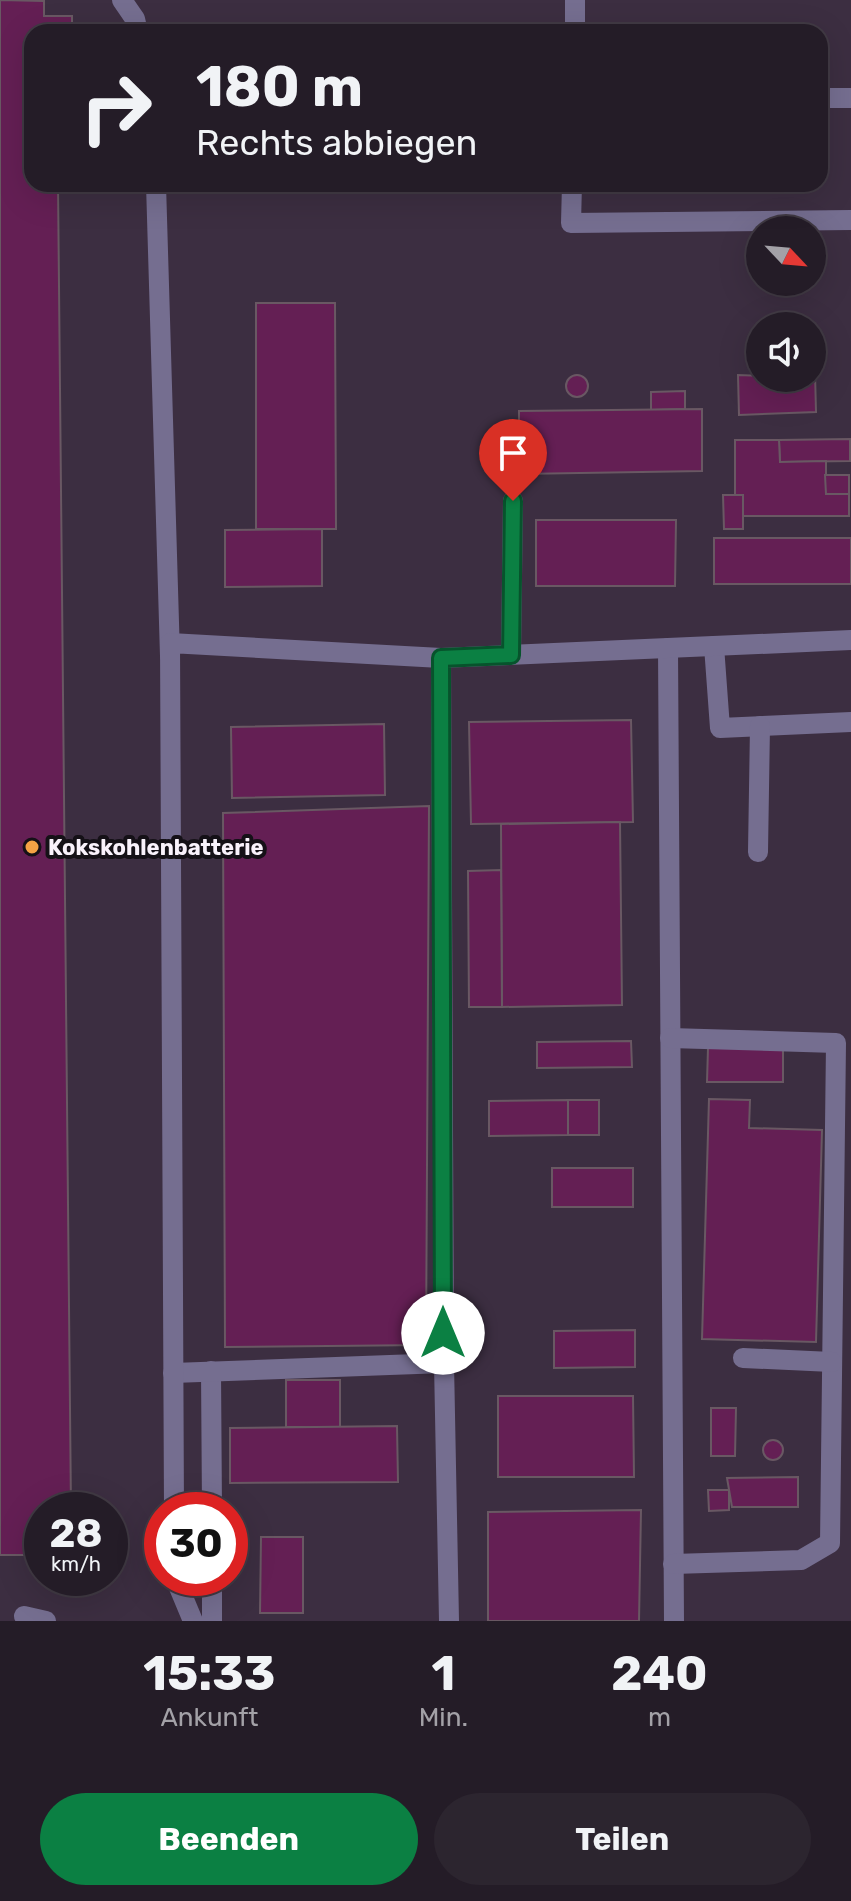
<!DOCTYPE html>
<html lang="de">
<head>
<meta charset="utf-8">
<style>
	:root { --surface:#241c27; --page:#2c252f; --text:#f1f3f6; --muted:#a3a1a7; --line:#413a44; --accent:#0b8043 }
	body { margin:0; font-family:Rubik,sans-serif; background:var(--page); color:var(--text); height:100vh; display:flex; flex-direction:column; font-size:30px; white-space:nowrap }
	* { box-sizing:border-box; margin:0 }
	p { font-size:26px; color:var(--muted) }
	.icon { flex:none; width:44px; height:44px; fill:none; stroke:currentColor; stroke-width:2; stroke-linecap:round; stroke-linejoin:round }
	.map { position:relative; height:1621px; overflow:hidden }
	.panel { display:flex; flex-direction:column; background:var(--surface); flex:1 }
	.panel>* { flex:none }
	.banner { position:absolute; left:24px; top:24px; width:804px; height:168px; border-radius:24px; box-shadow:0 8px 32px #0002,0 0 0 2px var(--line); background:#241c27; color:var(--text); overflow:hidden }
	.needle { width:52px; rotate:116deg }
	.controls { position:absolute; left:746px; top:216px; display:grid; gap:16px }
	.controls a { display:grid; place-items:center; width:80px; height:80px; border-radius:50%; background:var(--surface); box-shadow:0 8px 32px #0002,0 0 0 2px var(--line); font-size:40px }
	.speed { position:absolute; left:24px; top:1492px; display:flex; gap:16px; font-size:40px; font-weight:700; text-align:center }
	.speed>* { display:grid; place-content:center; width:104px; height:104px; border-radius:50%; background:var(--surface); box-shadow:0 8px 32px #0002,0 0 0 2px var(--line); line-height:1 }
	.speed small { font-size:20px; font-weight:400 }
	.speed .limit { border:12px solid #d22; background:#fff; color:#111 }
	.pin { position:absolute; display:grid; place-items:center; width:68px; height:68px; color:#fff; margin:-82px -34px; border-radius:50% 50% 50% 0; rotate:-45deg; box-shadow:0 0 8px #0007 }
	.pin .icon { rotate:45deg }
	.me { position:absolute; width:88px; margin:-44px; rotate:0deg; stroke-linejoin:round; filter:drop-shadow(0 0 6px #0008) }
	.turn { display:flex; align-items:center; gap:28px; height:168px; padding:0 40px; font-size:36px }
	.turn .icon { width:104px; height:104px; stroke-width:2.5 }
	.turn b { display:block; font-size:56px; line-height:68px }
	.eta { display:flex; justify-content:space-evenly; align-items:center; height:136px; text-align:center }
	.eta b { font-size:48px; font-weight:700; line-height:56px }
	.cta { display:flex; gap:16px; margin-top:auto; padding:16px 40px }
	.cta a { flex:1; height:92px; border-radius:48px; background:var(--accent); color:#fff; font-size:32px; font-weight:700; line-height:92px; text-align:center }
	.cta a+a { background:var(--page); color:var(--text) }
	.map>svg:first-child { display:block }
	.built { fill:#3c2e41; fill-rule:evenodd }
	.building { fill:#641f54; stroke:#695863; stroke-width:2 }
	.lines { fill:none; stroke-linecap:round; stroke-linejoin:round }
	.minor { stroke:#756e90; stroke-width:20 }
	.route-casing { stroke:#07532c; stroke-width:20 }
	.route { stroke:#0b8043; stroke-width:14 }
	.poi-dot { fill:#f4a345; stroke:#151117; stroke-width:3 }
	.labels { text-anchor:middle; stroke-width:8; stroke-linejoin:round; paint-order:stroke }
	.poi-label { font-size:22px; font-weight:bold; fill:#f9f2fb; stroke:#151117; text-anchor:start }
</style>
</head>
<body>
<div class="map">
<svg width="851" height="1621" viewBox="0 0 851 1621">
	<rect width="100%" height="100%" fill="#302634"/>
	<!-- built -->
	<path class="built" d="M0,0h851v1621h-851zM32,32h788v152h-788zM760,230h52v52h-52zM760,326h52v52h-52zM42,1510h68v68h-68zM162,1510h68v68h-68z"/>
	<!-- building -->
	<g class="building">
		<path d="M0,0l44,1v15h28v16h-40v152h26l13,1326h-29v45h-42z"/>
		<path d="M256,303h79l1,226h-80z"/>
		<path d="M812,373h3l1,39 -77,3 -1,-40 74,3z"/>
		<circle cx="577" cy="386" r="11"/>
		<path d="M685,391v18l-34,1v-18z"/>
		<path d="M702,409v62l-183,3v-63z"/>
		<path d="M850,439v22l-70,1 -1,-22z"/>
		<path d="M735,440h44l1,22 46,-1v33h23v22h-106v-21h-8z"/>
		<path d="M825,475h24v19h-23z"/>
		<path d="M723,495h20v34h-19z"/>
		<path d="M536,520h140l-1,66h-139z"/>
		<path d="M322,529v57l-97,1v-57z"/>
		<rect x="714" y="538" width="137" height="46"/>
		<path d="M631,720l2,102 -162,2 -2,-102z"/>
		<path d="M384,724l1,71 -153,3 -1,-71z"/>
		<path d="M429,806l-3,539 -201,2 -2,-534z"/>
		<path d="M620,822l2,183 -120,2 -1,-183z"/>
		<path d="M501,870l1,137h-33l-1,-136z"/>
		<path d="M631,1041l1,26 -95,1v-26z"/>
		<path d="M708,1048h75v34h-76z"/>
		<path d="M709,1099l41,1 -1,28 73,2 -6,212 -114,-3z"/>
		<path d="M568,1100v35l-79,1v-35z"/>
		<rect x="568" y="1100" width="31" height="35"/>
		<rect x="552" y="1168" width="81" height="39"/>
		<path d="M635,1330v37l-81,1v-37z"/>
		<rect x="286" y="1380" width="54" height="47"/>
		<path d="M498,1396h135l1,81h-136z"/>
		<path d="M711,1408h25l-1,48h-24z"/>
		<path d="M397,1426l1,56 -168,1v-55z"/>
		<circle cx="773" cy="1450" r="10"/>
		<path d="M798,1477v30h-66l-5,-29z"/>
		<path d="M708,1490h21v20l-20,1z"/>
		<path d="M641,1510l-2,111h-151v-109z"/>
		<path d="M261,1537h42v76h-43z"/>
	</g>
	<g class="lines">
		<!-- minor -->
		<g class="minor">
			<path d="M122,0l13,19 3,13"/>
			<path d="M575,32v-32"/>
			<path d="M820,98h31"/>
			<path d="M156,184l14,472"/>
			<path d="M572,184l-1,39 280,-3"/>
			<path d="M714,646l6,82 131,-6"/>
			<path d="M668,648l6,973"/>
			<path d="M511,655l2,-154"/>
			<path d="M758,852l2,-126"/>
			<path d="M670,1038l166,5 -6,500 -29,17 -128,4"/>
			<path d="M743,1358l89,4"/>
			<path d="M444,1363l5,258"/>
			<path d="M211,1371l1,139"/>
			<path d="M173,1373l271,-10 -3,-705"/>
			<path d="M174,1510l-4,-867 271,15 410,-18"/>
			<path d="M175,1578l18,43"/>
			<path d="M212,1578v43"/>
			<path d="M24,1616l22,5"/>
		</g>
	</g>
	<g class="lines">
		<!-- route casing -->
		<g class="route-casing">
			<path id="route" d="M443,1333l-2,-675 70,-3 2,-154"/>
		</g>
		<!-- route -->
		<use href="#route" class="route"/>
	</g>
	<!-- markers -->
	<circle class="poi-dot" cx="32" cy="847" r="8"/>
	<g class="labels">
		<!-- poi labels -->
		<g class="poi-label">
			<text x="48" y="855">Kokskohlenbatterie</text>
		</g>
	</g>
</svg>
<div class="controls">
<a><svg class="needle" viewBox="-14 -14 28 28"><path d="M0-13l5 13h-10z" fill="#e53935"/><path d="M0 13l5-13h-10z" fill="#a3a1a7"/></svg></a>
<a><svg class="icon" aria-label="sound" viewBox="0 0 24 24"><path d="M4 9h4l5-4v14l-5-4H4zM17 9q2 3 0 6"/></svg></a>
</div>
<div class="speed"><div>28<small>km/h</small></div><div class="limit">30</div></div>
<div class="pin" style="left:513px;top:501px;background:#d93025"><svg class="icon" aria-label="arrive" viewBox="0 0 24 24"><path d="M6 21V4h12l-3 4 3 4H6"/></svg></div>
<svg class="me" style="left:443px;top:1333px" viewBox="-20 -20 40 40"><circle r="19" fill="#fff"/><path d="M0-13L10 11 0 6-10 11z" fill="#0b8043"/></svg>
<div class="banner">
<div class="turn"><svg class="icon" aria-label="right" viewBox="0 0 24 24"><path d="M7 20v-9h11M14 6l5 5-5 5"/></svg><div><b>180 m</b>Rechts abbiegen</div></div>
</div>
</div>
<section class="panel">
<div class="eta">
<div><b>15:33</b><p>Ankunft</p></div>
<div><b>1</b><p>Min.</p></div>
<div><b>240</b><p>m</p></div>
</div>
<div class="cta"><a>Beenden</a><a>Teilen</a></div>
</section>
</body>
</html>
